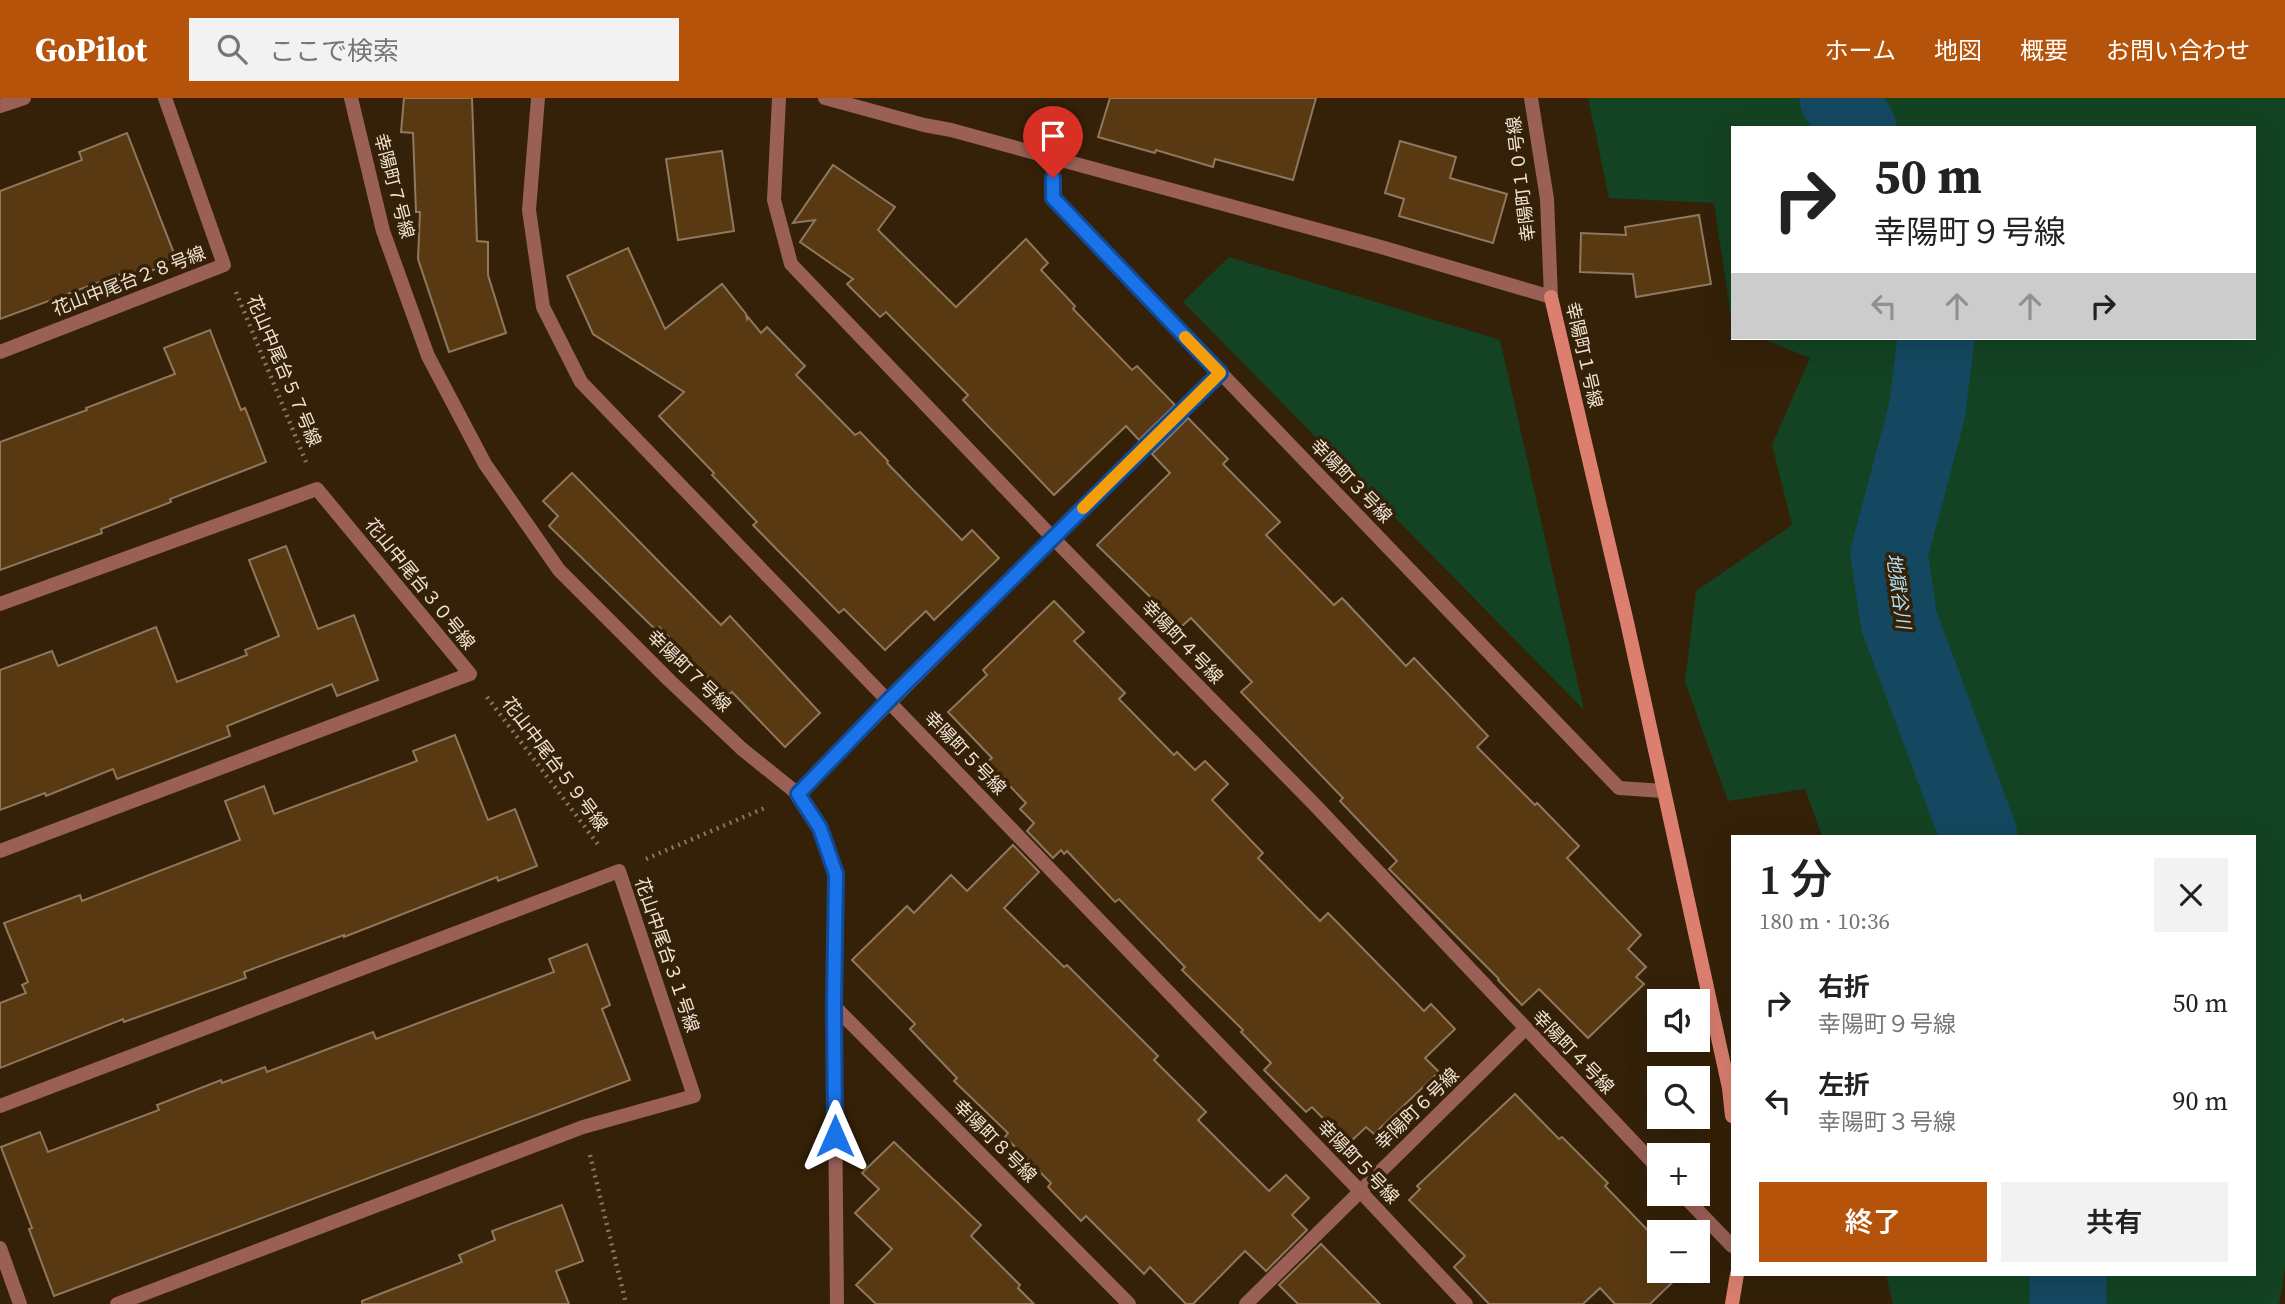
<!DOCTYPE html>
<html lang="ja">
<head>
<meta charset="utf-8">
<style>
	:root { --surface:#fff; --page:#f2f2f2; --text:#222; --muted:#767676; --accent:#b45309 }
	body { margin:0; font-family:"Source Serif 4","Noto Sans JP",serif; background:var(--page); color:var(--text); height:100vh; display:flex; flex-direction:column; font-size:26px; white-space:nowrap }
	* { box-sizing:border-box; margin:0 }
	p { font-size:23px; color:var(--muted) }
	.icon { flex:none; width:38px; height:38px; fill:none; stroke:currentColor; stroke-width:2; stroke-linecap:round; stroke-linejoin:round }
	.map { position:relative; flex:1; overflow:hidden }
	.details { position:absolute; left:1731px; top:737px; width:525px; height:441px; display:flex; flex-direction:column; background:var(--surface); border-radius:0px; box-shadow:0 7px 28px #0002 }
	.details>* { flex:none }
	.top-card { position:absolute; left:1731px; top:28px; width:525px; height:214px; border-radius:0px; box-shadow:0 7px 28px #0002; background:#fff; color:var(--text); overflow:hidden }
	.buttons { position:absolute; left:1647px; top:891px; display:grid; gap:14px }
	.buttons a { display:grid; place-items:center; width:63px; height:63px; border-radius:0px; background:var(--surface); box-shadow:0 7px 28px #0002; font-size:35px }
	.pin { position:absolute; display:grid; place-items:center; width:60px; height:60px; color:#fff; margin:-72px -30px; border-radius:50% 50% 50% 0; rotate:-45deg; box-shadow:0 0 7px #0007 }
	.pin .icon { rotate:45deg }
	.me { position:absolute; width:77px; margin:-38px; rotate:0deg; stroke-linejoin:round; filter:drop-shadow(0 0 5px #0008) }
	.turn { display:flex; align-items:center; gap:24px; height:147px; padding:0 28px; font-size:32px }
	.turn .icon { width:91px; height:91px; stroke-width:2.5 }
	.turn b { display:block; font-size:49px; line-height:60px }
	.lanes { display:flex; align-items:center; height:66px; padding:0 28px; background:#0003; justify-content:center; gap:35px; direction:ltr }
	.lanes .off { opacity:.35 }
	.round { display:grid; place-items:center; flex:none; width:74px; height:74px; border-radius:0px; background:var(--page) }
	.headline { display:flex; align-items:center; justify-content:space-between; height:119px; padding:0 28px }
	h1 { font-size:42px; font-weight:600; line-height:52px }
	.cta { display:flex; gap:14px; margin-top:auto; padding:14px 28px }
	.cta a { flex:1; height:80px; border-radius:0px; background:var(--accent); color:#fff; font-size:28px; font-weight:600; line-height:80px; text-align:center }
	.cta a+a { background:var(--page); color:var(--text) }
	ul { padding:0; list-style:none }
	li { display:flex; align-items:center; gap:21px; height:98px; padding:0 28px }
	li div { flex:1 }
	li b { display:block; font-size:26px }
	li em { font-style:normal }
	header { display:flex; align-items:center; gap:42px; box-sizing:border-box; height:98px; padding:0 35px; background:var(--accent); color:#fff }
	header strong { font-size:33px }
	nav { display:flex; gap:38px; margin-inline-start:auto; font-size:24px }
	.search { width:490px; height:63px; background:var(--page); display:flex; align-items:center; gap:18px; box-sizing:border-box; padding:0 24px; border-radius:0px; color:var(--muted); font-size:26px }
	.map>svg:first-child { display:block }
	.green { fill:#134323 }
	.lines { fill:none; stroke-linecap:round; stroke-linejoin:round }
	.river { stroke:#144861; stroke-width:77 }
	.building { fill:#583912; stroke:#8f785e; stroke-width:2 }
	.path { stroke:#877762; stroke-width:4.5; stroke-dasharray:2 5; stroke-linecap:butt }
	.street { stroke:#9a6055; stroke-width:14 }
	.secondary { stroke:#dc7f6f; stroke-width:14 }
	.route-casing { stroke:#114b97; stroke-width:18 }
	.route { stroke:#1a73e8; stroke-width:12 }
	.slow { stroke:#f59e0b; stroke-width:12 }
	.labels { text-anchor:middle; stroke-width:7; stroke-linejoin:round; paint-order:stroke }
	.street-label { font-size:18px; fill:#f0e3d4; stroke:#342108 }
	.water-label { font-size:19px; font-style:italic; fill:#b1ddf6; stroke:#342108 }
</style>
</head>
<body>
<header>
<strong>GoPilot</strong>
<div class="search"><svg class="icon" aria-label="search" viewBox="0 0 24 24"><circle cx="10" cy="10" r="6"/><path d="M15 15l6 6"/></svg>ここで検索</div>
<nav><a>ホーム</a><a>地図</a><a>概要</a><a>お問い合わせ</a></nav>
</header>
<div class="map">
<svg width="2285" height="1206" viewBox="0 0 2285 1206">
	<rect width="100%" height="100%" fill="#342108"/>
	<!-- green -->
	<g class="green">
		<path d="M1588,0h697v1170l-6,36h-386l-7,-30h368v-438h-432l-17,-47 -77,12 -43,-119 11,-91 96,-66 -20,-80 38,-87 -49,-20h493v-210h-522v196l-18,-121 -105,-5z"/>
		<path d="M1229,159l271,83 84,370 -401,-408z"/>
	</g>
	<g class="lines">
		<!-- river -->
		<g class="river">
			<path d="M1838,0l20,30"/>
			<path d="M1936,240l-9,73 -38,143 10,67 80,215"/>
			<path d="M2068,1206v-30"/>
		</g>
	</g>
	<!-- building -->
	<g class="building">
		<path d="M404,0h68l5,143 11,1v33l18,58 -57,19 -31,-93 2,-47h-4l-3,-79 -12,-1z"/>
		<path d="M1110,0h206l-23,82 -78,-21 -2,8 -57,-17 -1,3 -57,-16z"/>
		<path d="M127,35l50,128 -53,20 -3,-7 -121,45v-128l82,-31 -3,-8z"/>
		<path d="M1400,43l56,16 -6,21 57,16 -14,49 -94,-27 5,-17 -19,-6z"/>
		<path d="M722,53l12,80 -56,9 -12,-81z"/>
		<path d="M833,67l62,42 -17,23 78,77 70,-68 22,24 -7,7 34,36 -2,3 59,61 5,-4 38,39 -36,35 -13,-14 -72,69 -91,-95 5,-5 -82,-83 -6,5 -33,-33 6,-5 -53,-37 15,-22 -22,3z"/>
		<path d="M1699,117l12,69 -75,13 -3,-23 -53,-2 1,-39 45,2 -1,-8z"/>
		<path d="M628,150l37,81 57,-45 24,30 1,5 1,-2 13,16 6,-6 38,39 -9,9 59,60 5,-3 28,29 -1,2 75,77 10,-10 27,28 -65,62 -8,-9 -41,39 -41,-41 -5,4 -86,-88 4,-3 -45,-47 2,-2 -55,-57 25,-24 -91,-58 -26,-58z"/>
		<path d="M210,232l31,80 4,-2 21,54 -96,37 1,3 -70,27 1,4 -102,37v-128l87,-32 -1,-2 89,-34 -11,-26z"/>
		<path d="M1188,320l40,41 -5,5 57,58 -14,13 68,70 8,-7 64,68 8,-8 74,78 -11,11 58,58 2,-2 42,43 -12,12 74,77 -13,14 18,18 -10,10 8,7 -56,54 -49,-49 -17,16 -24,-25 1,-1 -110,-110 8,-8 -57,-60 3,-3 -102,-106 11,-10 -61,-64 -10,9 -84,-82 73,-72 -18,-19z"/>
		<path d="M572,375l149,152 9,-9 90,97 -35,34 -53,-55 -5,5 -68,-70 -3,3 -107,-104 9,-10 -15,-15z"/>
		<path d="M286,448l32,83 36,-14 24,65 -41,16 -5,-12 -105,42 3,10 -113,43 -4,-10 -67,27 -1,-3 -45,17v-140l52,-19 6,15 98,-39 21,55 70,-27 -2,-5 34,-14 -30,-76z"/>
		<path d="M1054,503l30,31 -10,9 51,52 -6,6 55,56 3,-3 18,18 10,-9 23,23 -16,16 51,53 -5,5 62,63 8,-8 96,98 7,-7 24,25 -30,29 14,14 -65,62 -8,-7 -18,17 -36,-37 -6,5 -42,-42 7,-7 -30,-31 2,-2 -61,-60 3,-3 -66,-68 -4,3 -48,-51 -3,3 -3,-4 -8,8 -26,-27 7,-8 -14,-14 6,-6 -39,-41 5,-4 -44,-46 39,-37 -4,-5z"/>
		<path d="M455,637l33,85 27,-11 22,57 -39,15 -1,-4 -153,60v-2l-100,37 2,6 -122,44 -1,-3 -123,49v-65l26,-10 -4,-8 6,-3 -24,-59 76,-28 2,6 158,-61 -15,-39 39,-15 10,28 143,-53 -4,-10z"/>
		<path d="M1013,747l26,27 -35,36 60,59 3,-2 91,91 -4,4 52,52 -8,8 71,71 17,-16 23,23 -17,17 15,15 -41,41 -21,-20 -52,53h-7l-36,-37 -6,7 -58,-58 -5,5 -33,-34 3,-4 -46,-46 3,-4 -54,-52 3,-3 -47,-49 5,-5 -63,-64 55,-54 7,7 37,-38 16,16z"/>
		<path d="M587,846l23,61 -8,4 28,71 -576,216 -25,-67 3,-1 -31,-81 39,-15 8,20 111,-42 -2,-5 64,-25 1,3 43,-16 2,5 106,-40 3,7 178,-67 -5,-13z"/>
		<path d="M1515,996l44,45 3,-2 46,46 -3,3 54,56v28h26l-35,34h-35l-15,-16 -17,16h-94l-35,-37 11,-11 -56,-56 11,-11 -3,-3z"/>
		<path d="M894,1044l87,83 -10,11 49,49 -2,3 16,16h-158l-20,-19 36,-36 -37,-36 24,-24 -17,-16z"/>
		<path d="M562,1107l21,56 -27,10 13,33h-207v-3l100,-39 -3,-7 36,-15 -3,-9z"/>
		<path d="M1321,1146l59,60h-82l-19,-19z"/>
	</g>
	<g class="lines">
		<!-- path -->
		<g class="path">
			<path d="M236,194l70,170"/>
			<path d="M487,599l113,150"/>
			<path d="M646,761l121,-52"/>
			<path d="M590,1057l36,149"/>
		</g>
		<!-- street -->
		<g class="street">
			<path d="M351,0l32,133 45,125 57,108 74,106 111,111 72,68 56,45 22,34 17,46 -3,132 3,298"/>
			<path d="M538,0l-9,112 14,97 38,75 779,809 106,113"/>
			<path d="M779,0l-5,102 17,64 262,274 261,266 345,365"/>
			<path d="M825,0l99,27 27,5 430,117 170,50 -4,-98 -16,-101"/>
			<path d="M0,8l24,-8"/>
			<path d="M1053,60v40l566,590 44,3"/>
			<path d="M0,254l224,-87 -59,-167"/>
			<path d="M0,506l317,-115 153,185 -470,177"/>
			<path d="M798,696l422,-421"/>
			<path d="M834,908l295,298"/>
			<path d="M0,1008l619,-235 75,225 -111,31 -466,177"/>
			<path d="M1682,1096l50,52"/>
			<path d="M0,1150l20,56"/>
			<path d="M1246,1206l279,-275"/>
		</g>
		<!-- secondary -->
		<g class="secondary">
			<path d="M1551,199l76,325 102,466 3,28"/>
			<path d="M1732,1206l5,-30"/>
		</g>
	</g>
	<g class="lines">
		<!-- route casing -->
		<g class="route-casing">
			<path id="route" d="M835,1038l-1,-130 2,-132 -16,-46 -22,-34 90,-93 332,-328 -167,-175v-20"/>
		</g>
		<!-- route -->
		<use href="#route" class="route"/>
		<!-- slow -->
		<path class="slow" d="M1083,410l137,-135 -35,-36"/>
	</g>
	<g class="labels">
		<!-- street labels -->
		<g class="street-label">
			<text transform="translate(1521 81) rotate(-97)" y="6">幸陽町１０号線</text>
			<text transform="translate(394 88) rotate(75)" y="6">幸陽町７号線</text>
			<text transform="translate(129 183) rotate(-21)" y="6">花山中尾台２８号線</text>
			<text transform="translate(1584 257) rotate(77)" y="6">幸陽町１号線</text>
			<text transform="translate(284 273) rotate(67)" y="6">花山中尾台５７号線</text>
			<text transform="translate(1351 383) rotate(46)" y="6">幸陽町３号線</text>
			<text transform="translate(420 486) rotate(51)" y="6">花山中尾台３０号線</text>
			<text transform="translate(1182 544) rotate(46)" y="6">幸陽町４号線</text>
			<text transform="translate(689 573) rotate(44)" y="6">幸陽町７号線</text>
			<text transform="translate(965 655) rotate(46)" y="6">幸陽町５号線</text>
			<text transform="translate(555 666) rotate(53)" y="6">花山中尾台５９号線</text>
			<text transform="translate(667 857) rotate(71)" y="6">花山中尾台３１号線</text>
			<text transform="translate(1573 954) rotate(46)" y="6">幸陽町４号線</text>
			<text transform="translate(1417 1011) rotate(-44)" y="6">幸陽町６号線</text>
			<text transform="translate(995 1043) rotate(45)" y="6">幸陽町８号線</text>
			<text transform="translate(1358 1064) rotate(46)" y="6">幸陽町５号線</text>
		</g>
		<!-- water labels -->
		<g class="water-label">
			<text transform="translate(1899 493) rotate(82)" y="7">地獄谷川</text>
		</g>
	</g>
</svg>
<div class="buttons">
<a><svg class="icon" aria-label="sound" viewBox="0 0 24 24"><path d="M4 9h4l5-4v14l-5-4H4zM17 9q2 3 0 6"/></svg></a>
<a><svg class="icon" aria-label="search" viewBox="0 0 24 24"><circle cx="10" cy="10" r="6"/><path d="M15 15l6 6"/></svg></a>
<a>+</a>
<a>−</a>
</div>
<div class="pin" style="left:1053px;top:80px;background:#d93025"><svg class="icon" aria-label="arrive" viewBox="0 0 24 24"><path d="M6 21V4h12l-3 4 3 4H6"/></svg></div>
<svg class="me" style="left:835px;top:1038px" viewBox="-20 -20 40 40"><path d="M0-17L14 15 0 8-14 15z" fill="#1a73e8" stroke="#fff" stroke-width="4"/></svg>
<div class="top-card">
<div class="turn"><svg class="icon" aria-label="right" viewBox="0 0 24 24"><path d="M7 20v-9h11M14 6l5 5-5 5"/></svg><div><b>50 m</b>幸陽町９号線</div></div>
<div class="lanes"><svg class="icon off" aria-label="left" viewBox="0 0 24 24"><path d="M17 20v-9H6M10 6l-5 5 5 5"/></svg><svg class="icon off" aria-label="ahead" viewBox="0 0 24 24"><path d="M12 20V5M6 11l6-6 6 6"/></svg><svg class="icon off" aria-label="ahead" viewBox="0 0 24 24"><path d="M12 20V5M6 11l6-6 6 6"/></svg><svg class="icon" aria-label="right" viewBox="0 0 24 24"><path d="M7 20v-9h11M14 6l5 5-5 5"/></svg></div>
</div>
<section class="details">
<div class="headline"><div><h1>1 分</h1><p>180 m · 10:36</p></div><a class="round"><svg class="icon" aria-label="close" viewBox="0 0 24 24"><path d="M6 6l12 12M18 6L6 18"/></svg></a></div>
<ul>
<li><svg class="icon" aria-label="right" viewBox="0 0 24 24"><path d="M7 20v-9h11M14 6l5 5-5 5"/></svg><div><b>右折</b><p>幸陽町９号線</p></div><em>50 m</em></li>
<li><svg class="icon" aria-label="left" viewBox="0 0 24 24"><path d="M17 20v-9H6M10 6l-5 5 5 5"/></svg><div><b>左折</b><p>幸陽町３号線</p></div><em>90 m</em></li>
</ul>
<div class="cta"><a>終了</a><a>共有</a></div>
</section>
</div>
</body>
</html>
